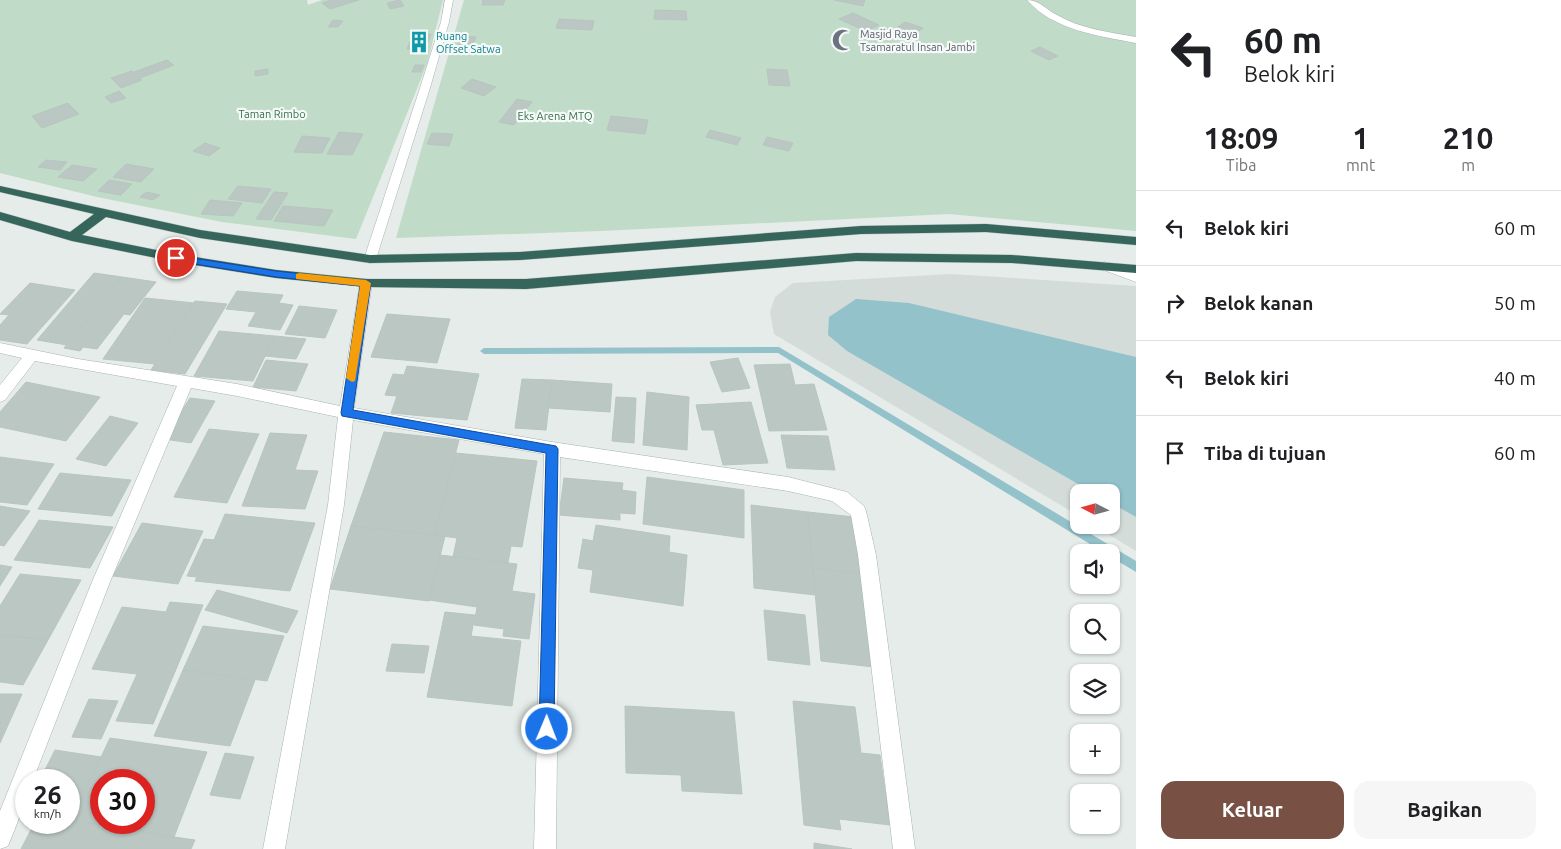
<!DOCTYPE html>
<html lang="id">
<head>
<meta charset="utf-8">
<style>
	:root { --surface:#fff; --page:#f6f6f6; --text:#202124; --muted:#757577; --line:#e0e0e0; --accent:#785044 }
	body { margin:0; font-family:Ubuntu,sans-serif; background:var(--page); color:var(--text); height:100vh; display:flex; flex-direction:column; font-size:19px; white-space:nowrap }
	* { box-sizing:border-box; margin:0 }
	p { font-size:16px; color:var(--muted) }
	.icon { flex:none; width:28px; height:28px; fill:none; stroke:currentColor; stroke-width:2; stroke-linecap:round; stroke-linejoin:round }
	.map { position:relative; flex:1; overflow:hidden }
	.details { display:flex; flex-direction:column; background:var(--surface); width:425px }
	.details>* { flex:none }
	.hud { background:#fff; color:var(--text); overflow:hidden }
	.needle { width:32px; rotate:276deg }
	.tools { position:absolute; left:1070px; top:484px; display:grid; gap:10px }
	.tools a { display:grid; place-items:center; width:50px; height:50px; border-radius:10px; background:var(--surface); box-shadow:0 1px 4px #0004; font-size:25px }
	.speed { position:absolute; left:15px; top:769px; display:flex; gap:10px; font-size:25px; font-weight:700; text-align:center }
	.speed>* { display:grid; place-content:center; width:65px; height:65px; border-radius:50%; background:var(--surface); box-shadow:0 1px 4px #0004; line-height:1 }
	.speed small { font-size:12px; font-weight:400 }
	.speed .limit { border:8px solid #d22; background:#fff; color:#111 }
	.pin { position:absolute; display:grid; place-items:center; width:42px; height:42px; color:#fff; margin:-21px; border:2px solid #fff; border-radius:50%; box-shadow:0 1px 5px #0007 }
	.me { position:absolute; width:55px; margin:-28px; rotate:1deg; stroke-linejoin:round; filter:drop-shadow(0 0 4px #0008) }
	.turn { display:flex; align-items:center; gap:18px; height:105px; padding:0 25px; font-size:22px }
	.turn .icon { width:65px; height:65px; stroke-width:2.5 }
	.turn b { display:block; font-size:35px; line-height:42px }
	.eta { display:flex; justify-content:space-evenly; align-items:center; height:85px; text-align:center }
	.eta b { font-size:30px; font-weight:700; line-height:35px }
	.cta { display:flex; gap:10px; margin-top:auto; padding:10px 25px }
	.cta a { flex:1; height:58px; border-radius:15px; background:var(--accent); color:#fff; font-size:20px; font-weight:700; line-height:58px; text-align:center }
	.cta a+a { background:var(--page); color:var(--text) }
	ul { padding:0; list-style:none }
	li { display:flex; align-items:center; gap:15px; height:75px; padding:0 25px; border-top:1px solid var(--line) }
	li div { flex:1 }
	li b { display:block; font-size:19px }
	li em { font-style:normal }
	main { display:flex; flex:1; min-height:0 }
	.map>svg:first-child { display:block }
	.built { fill:#d3dcd8 }
	.green { fill:#c0dbc7 }
	.water { fill:#93c2cb }
	.lines { fill:none; stroke-linecap:round; stroke-linejoin:round }
	.stream { fill:#93c2cb; fill-rule:evenodd }
	.building { fill:#bac7c2; stroke:#b8c5c0; fill-rule:evenodd }
	.minor-casing { stroke:#a8b4b0; stroke-width:1 }
	.highway-casing { stroke:#c2c8c7; stroke-width:1 }
	.minor { fill:#fff; fill-rule:evenodd }
	.highway { fill:#35655b; fill-rule:evenodd }
	.route { fill:#1a73e8; stroke:#114b97 }
	.slow { fill:#f59e0b }
	.labels { text-anchor:middle; stroke-width:4.5; stroke-linejoin:round; paint-order:stroke }
	.far-worship-label { font-size:11px; fill:#5b616d; stroke:#f5f9f7; text-anchor:start }
	.far-culture-label { font-size:11px; fill:#0d838f; stroke:#f5f9f7; text-anchor:start }
	.far-park-label { font-size:11px; fill:#346f4b; stroke:#f5f9f7 }
</style>
</head>
<body>
<main>
<div class="map">
<svg width="1136" height="849" viewBox="0 0 1136 849">
	<rect width="100%" height="100%" fill="#e5ece9"/>
	<!-- built -->
	<path class="built" d="M951,274l185,12v265l-43,-26h18v-33h-32v24l-305,-182 -4,-22 5,-15 18,-14z"/>
	<!-- green -->
	<g class="green">
		<path d="M0,0h307l1,5 14,-5h121l-16,64 -71,175 -134,-17 -125,-25 -97,-24z"/>
		<path d="M464,0h672v231l-187,-17 -348,17 -205,7z"/>
	</g>
	<!-- water -->
	<path class="water" d="M856,299l53,4 227,54v160l-25,-14v-11h-19l-245,-141 -19,-16 1,-18z"/>
	<g class="lines">
		<!-- stream -->
		<path class="stream" d="M779,347l357,214v11l-25,-15v-5h-8l-325,-199 -294,1 -4,-3 4,-3z"/>
	</g>
	<!-- building -->
	<g class="building">
		<path d="M331,0h28l-29,9 -8,-6z"/>
		<path d="M400,0l4,6 -14,3 -3,-6z"/>
		<path d="M483,0h22l-2,5h-21z"/>
		<path d="M834,0h31l-2,6z"/>
		<path d="M655,10l31,1 1,9 -33,-1z"/>
		<path d="M853,13l26,12 -13,6 -27,-12z"/>
		<path d="M559,19l35,2 -2,9 -36,-2z"/>
		<path d="M333,20l10,1 -5,6h-10z"/>
		<path d="M905,22l18,6 -10,7 -18,-6z"/>
		<path d="M413,34h18l-6,16 -18,-1z"/>
		<path d="M463,36l13,1 -4,10 -14,-1z"/>
		<path d="M1040,47l18,9 -9,4 -18,-9z"/>
		<path d="M167,60l3,2 -34,12 -2,-2z"/>
		<path d="M171,63l3,2 -34,13 -3,-3z"/>
		<path d="M415,65h9l-3,7h-9z"/>
		<path d="M268,69v5l-13,2v-5z"/>
		<path d="M767,69l20,1 3,16 -21,-1z"/>
		<path d="M132,71l10,9 -21,8 -10,-10z"/>
		<path d="M472,79l24,8 -12,9 -23,-8z"/>
		<path d="M119,91l7,7 -15,5 -6,-6z"/>
		<path d="M517,99l15,3 -18,23 -15,-3z"/>
		<path d="M68,103l11,11 -37,14 -10,-12z"/>
		<path d="M611,116l37,4 -3,14 -38,-4z"/>
		<path d="M710,130l31,8 -4,7 -31,-8z"/>
		<path d="M339,132l24,2 -11,21 -25,-1z"/>
		<path d="M432,133l21,1 -4,12 -22,-2z"/>
		<path d="M302,136l28,2 -8,15 -28,-1z"/>
		<path d="M767,137l26,6 -4,8 -26,-6z"/>
		<path d="M205,143l15,5 -11,8 -16,-5z"/>
		<path d="M46,160l21,2 -7,8 -22,-3z"/>
		<path d="M126,164l28,5 -13,13 -28,-5z"/>
		<path d="M72,165l25,4 -14,12 -25,-4z"/>
		<path d="M109,180l23,4 -11,11 -23,-4z"/>
		<path d="M238,186l33,3 -9,14 -34,-4z"/>
		<path d="M146,192l14,3 -7,5 -13,-3z"/>
		<path d="M274,192l14,1 -17,27 -15,-1z"/>
		<path d="M210,200l32,3 -9,13 -32,-2z"/>
		<path d="M283,206l50,4 -9,16 -50,-5z"/>
		<path d="M94,273l28,4 -55,68 -30,-5z"/>
		<path d="M122,277l34,5 -26,33 -6,-1 -27,35 -14,-2 -3,4 -16,-3z"/>
		<path d="M30,283l45,7 -48,54 -27,-4v-15l9,-10 -9,-1z"/>
		<path d="M237,291l46,4 -4,8 14,2 -13,25 -32,-4 8,-14 -30,-3z"/>
		<path d="M145,298l49,5 -39,61 -52,-5z"/>
		<path d="M195,301l32,3 -42,70 -34,-4z"/>
		<path d="M299,306l38,4 -12,28 -40,-4z"/>
		<path d="M387,314l63,5 -13,44 -66,-6z"/>
		<path d="M219,331l56,5 -22,45 -59,-5z"/>
		<path d="M275,336l31,3 -10,20 -31,-3z"/>
		<path d="M738,358l12,30 -28,4 -12,-30z"/>
		<path d="M266,360l42,4 -12,27 -43,-4z"/>
		<path d="M790,364l5,21 19,-1 13,46 -58,1 -15,-66z"/>
		<path d="M407,366l72,8 -12,46 -76,-7 6,-17 -12,-1 8,-21 11,1z"/>
		<path d="M522,379l30,1 -6,50 -31,-2z"/>
		<path d="M552,380l60,4 -2,28 -62,-4z"/>
		<path d="M26,382l74,15 -34,44 -66,-14v-15z"/>
		<path d="M647,392l42,5 -2,53 -44,-5z"/>
		<path d="M616,397l20,1 -2,45 -22,-2z"/>
		<path d="M190,398l25,3 -24,42 -27,-4z"/>
		<path d="M751,402l17,61 -45,2 -9,-35h-12l-6,-25z"/>
		<path d="M110,416l28,7 -32,43 -30,-7z"/>
		<path d="M209,429l50,5 -32,69 -53,-6z"/>
		<path d="M384,432l75,8 -25,95 -83,-9z"/>
		<path d="M270,433l37,2 -12,35 23,1 -13,38 -63,-3z"/>
		<path d="M781,435l47,1 7,34 -48,-2z"/>
		<path d="M456,453l81,8 -15,86 -11,-1 -3,17 -55,-6 4,-19 -23,-3z"/>
		<path d="M0,457l54,7 -27,41 -27,-3z"/>
		<path d="M60,473l71,7 -19,36 -74,-7z"/>
		<path d="M647,477l97,13v48l-101,-14z"/>
		<path d="M564,478l59,5 -1,7 14,2 -1,22 -15,-1v7l-61,-5z"/>
		<path d="M751,505l57,7 7,83 -61,-7z"/>
		<path d="M0,506l30,5 -26,35 -4,-1z"/>
		<path d="M808,512l46,5 8,57 -49,-6z"/>
		<path d="M225,514l90,9 -25,68 -95,-10 2,-4 -10,-1 17,-37 10,1z"/>
		<path d="M39,520l74,7 -23,41 -76,-8z"/>
		<path d="M142,523l61,8 -25,53 -65,-8z"/>
		<path d="M596,525l74,11 -1,16 18,3 -4,51 -93,-14 3,-22 -15,-2 5,-29 10,2z"/>
		<path d="M351,526l94,10 -16,65 -99,-12z"/>
		<path d="M440,555l77,9 -5,27 23,3 -6,45 -26,-3 1,-7 -30,-4 3,-18 -48,-7z"/>
		<path d="M0,565l12,2 -12,19z"/>
		<path d="M813,568l49,6 12,93 -53,-6z"/>
		<path d="M20,574l61,6 -33,60 -48,-5v-29z"/>
		<path d="M217,590l81,21 -11,22 -82,-23z"/>
		<path d="M170,602l33,3 -50,119 -37,-3 21,-47 -45,-5 30,-62 44,5z"/>
		<path d="M764,610l41,5 5,50 -42,-5z"/>
		<path d="M445,612l30,3 -4,21 50,5 -9,65 -85,-9z"/>
		<path d="M203,626l81,10 -17,45 -84,-11z"/>
		<path d="M0,635l48,5 -25,45 -23,-3z"/>
		<path d="M392,644l37,2 -5,27 -38,-2z"/>
		<path d="M183,670l72,10 -25,66 -76,-10z"/>
		<path d="M0,694h22l-22,49z"/>
		<path d="M89,699l29,2 -17,38 -29,-2z"/>
		<path d="M793,701l62,6 6,46 19,2 10,70 -51,-6 2,11 -37,-5z"/>
		<path d="M625,706l109,6 8,82 -60,-3 -1,-16 -55,-2z"/>
		<path d="M110,738l97,14 -33,85 -103,-16zM101,780h43v42h-43z"/>
		<path d="M55,750l46,7 -21,45 -11,-2v-20h-29z"/>
		<path d="M225,753l29,4 -14,42 -30,-4z"/>
		<path d="M69,820l105,17 21,3 -4,9h-170l14,-27h34z"/>
		<path d="M814,843l38,6h-38z"/>
	</g>
	<g class="lines">
		<!-- minor casing -->
		<g class="minor-casing">
			<g id="minor">
				<path d="M445,0h8l-4,22 -19,66 -54,171 -6,4 -4,-1 -2,-3 56,-171 21,-66z"/>
				<path d="M1027,0c13,0 19,10 30,15 24,14 52,17 79,22v6c-37,-7 -83,-13 -109,-43z"/>
				<path d="M1105,262l31,11v9l-35,-13 -2,-3z"/>
				<path d="M366,279l5,1 1,3 -18,125 198,34 236,35 59,15 17,14 2,5 10,44 39,294h-22l-35,-294 -7,-40 -19,-14 -44,-10 -228,-34 -4,392h-22l10,-395 -191,-34 -9,85 -59,344h-22l65,-344 10,-88 -101,-21 -46,-8 -81,194 -77,198h-7c0,24 -9,44 -18,66l-8,3v-38l92,-229 85,-196 -142,-25 -30,39 -5,2v-17l22,-27 -22,-5v-10l78,16 159,25 103,22 20,-123 1,-3z"/>
			</g>
		</g>
		<!-- highway casing -->
		<g class="highway-casing">
			<path id="highway" d="M0,186l200,44 170,25 150,-3 341,-26 125,-2 150,13v8l-150,-13 -125,2 -341,26 -150,3 -170,-25 -94,-21 -24,18 94,19 100,16 90,9h160l330,-26 156,2 124,10v8l-124,-10 -156,-2 -330,28 -160,-2 -90,-9 -100,-16 -104,-21 -72,-21v-8l70,20 24,-18 -94,-22z"/>
		</g>
		<!-- minor -->
		<use href="#minor" class="minor"/>
		<!-- highway -->
		<use href="#highway" class="highway"/>
	</g>
	<!-- route -->
	<path class="route" d="M173,255l103,16 93,10 2,2 -18,127 203,36 2,3 -4,280 -2,5 -5,3 -6,-3 -2,-5 7,-276 -204,-37 -1,-3 19,-127 -84,-9 -100,-16 -3,-1z"/>
	<!-- slow -->
	<path class="slow" d="M299,273l67,7 5,3 -16,98 -3,1 -6,-4 14,-92 -64,-7v-5z"/>
	<!-- icons -->
	<defs>
		<g id="mosque-bare" transform="scale(1.725)"><path d="M3.5-4.9A6 6 0 1 0 3.5 4.9A5 5 0 1 1 3.5-4.9Z" fill="#6b7280" stroke="#f5f9f7" stroke-width="2.5" paint-order="stroke"/></g>
		<g id="building-bare" transform="scale(1.725)"><path d="M-4-6H4V6H1V3H-1V6H-4ZM-2.5-4.3h1.7v1.8h-1.7ZM.8-4.3h1.7v1.8H.8ZM-2.5-1h1.7V.8h-1.7ZM.8-1h1.7V.8H.8Z" fill="#0f9aa8" stroke="#f5f9f7" stroke-width="2.5" paint-order="stroke"/></g>
	</defs>
	<g fill-rule="evenodd">
		<use href="#mosque-bare" x="843" y="40"/>
		<use href="#building-bare" x="419" y="42"/>
	</g>
	<g class="labels">
		<!-- far-worship labels -->
		<g class="far-worship-label">
			<text x="860" y="38">Masjid Raya<tspan x="860" dy="13">Tsamaratul Insan Jambi</tspan></text>
		</g>
		<!-- far-culture labels -->
		<g class="far-culture-label">
			<text x="436" y="40">Ruang<tspan x="436" dy="13">Offset Satwa</tspan></text>
		</g>
		<!-- far-park labels -->
		<g class="far-park-label">
			<text x="272" y="118">Taman Rimbo</text>
			<text x="555" y="120">Eks Arena MTQ</text>
		</g>
	</g>
</svg>
<div class="tools">
<a><svg class="needle" viewBox="-14 -14 28 28"><path d="M0-13l5 13h-10z" fill="#e53935"/><path d="M0 13l5-13h-10z" fill="#757577"/></svg></a>
<a><svg class="icon" aria-label="sound" viewBox="0 0 24 24"><path d="M4 9h4l5-4v14l-5-4H4zM17 9q2 3 0 6"/></svg></a>
<a><svg class="icon" aria-label="search" viewBox="0 0 24 24"><circle cx="10" cy="10" r="6"/><path d="M15 15l6 6"/></svg></a>
<a><svg class="icon" aria-label="layers" viewBox="0 0 24 24"><path d="M12 4l9 5-9 5-9-5zM3 14l9 5 9-5"/></svg></a>
<a>+</a>
<a>−</a>
</div>
<div class="speed"><div>26<small>km/h</small></div><div class="limit">30</div></div>
<div class="pin" style="left:176px;top:258px;background:#d93025"><svg class="icon" aria-label="arrive" viewBox="0 0 24 24"><path d="M6 21V4h12l-3 4 3 4H6"/></svg></div>
<svg class="me" style="left:547px;top:729px" viewBox="-20 -20 40 40"><circle r="17" fill="#1a73e8" stroke="#fff" stroke-width="3"/><path d="M0-11L8 9 0 5-8 9z" fill="#fff"/></svg>
</div>
<section class="details">
<div class="hud">
<div class="turn"><svg class="icon" aria-label="left" viewBox="0 0 24 24"><path d="M17 20v-9H6M10 6l-5 5 5 5"/></svg><div><b>60 m</b>Belok kiri</div></div>
</div>
<div class="eta">
<div><b>18:09</b><p>Tiba</p></div>
<div><b>1</b><p>mnt</p></div>
<div><b>210</b><p>m</p></div>
</div>
<ul>
<li><svg class="icon" aria-label="left" viewBox="0 0 24 24"><path d="M17 20v-9H6M10 6l-5 5 5 5"/></svg><div><b>Belok kiri</b></div><em>60 m</em></li>
<li><svg class="icon" aria-label="right" viewBox="0 0 24 24"><path d="M7 20v-9h11M14 6l5 5-5 5"/></svg><div><b>Belok kanan</b></div><em>50 m</em></li>
<li><svg class="icon" aria-label="left" viewBox="0 0 24 24"><path d="M17 20v-9H6M10 6l-5 5 5 5"/></svg><div><b>Belok kiri</b></div><em>40 m</em></li>
<li><svg class="icon" aria-label="arrive" viewBox="0 0 24 24"><path d="M6 21V4h12l-3 4 3 4H6"/></svg><div><b>Tiba di tujuan</b></div><em>60 m</em></li>
</ul>
<div class="cta"><a>Keluar</a><a>Bagikan</a></div>
</section>
</main>
</body>
</html>
